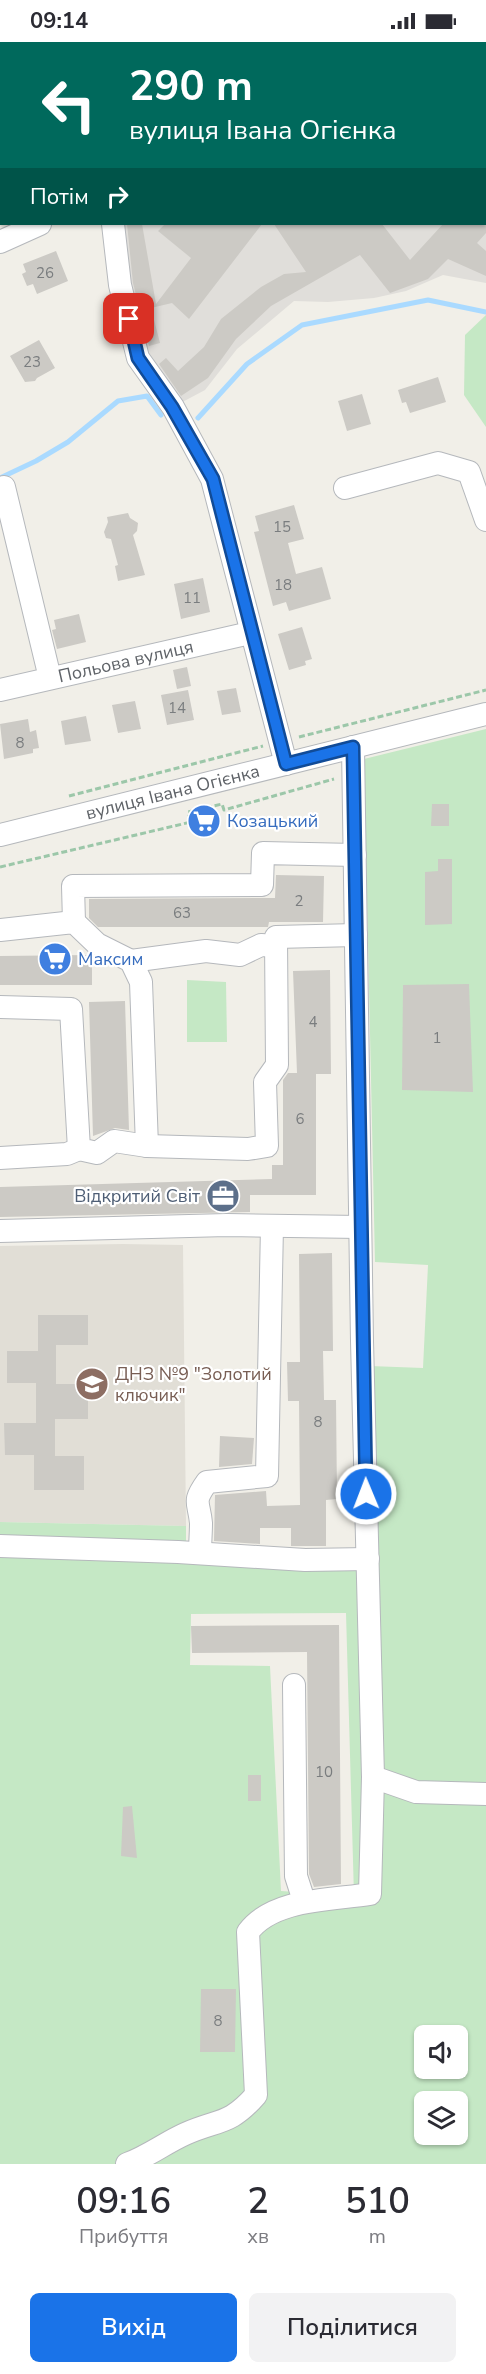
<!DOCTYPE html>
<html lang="uk">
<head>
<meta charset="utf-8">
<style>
	:root { --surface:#fff; --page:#f2f2f3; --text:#2b2b33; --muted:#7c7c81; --accent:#1a73e8 }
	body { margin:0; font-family:"Nunito Sans",sans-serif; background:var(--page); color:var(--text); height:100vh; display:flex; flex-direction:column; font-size:22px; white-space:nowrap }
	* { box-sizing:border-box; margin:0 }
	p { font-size:20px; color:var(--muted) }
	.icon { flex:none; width:33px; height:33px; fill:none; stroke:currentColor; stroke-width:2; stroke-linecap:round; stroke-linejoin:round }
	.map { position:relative; height:2122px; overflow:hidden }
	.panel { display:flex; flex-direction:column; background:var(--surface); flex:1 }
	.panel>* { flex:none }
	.top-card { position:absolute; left:0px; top:0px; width:486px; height:183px; box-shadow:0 2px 4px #0004; background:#00695c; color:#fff; overflow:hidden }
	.tools { position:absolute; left:414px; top:1983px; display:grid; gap:12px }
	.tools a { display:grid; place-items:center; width:54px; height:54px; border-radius:9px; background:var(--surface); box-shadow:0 2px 4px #0004; font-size:30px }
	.pin { position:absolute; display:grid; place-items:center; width:51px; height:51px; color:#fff; margin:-26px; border-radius:12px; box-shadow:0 3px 9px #0006 }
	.me { position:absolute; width:66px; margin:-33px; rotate:359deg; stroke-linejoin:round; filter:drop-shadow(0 0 4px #0008) }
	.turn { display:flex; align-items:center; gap:21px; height:126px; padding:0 30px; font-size:27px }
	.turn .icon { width:78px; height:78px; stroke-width:2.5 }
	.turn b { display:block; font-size:42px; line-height:51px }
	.then { display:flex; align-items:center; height:57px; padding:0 30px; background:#0003; gap:12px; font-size:22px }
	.eta { display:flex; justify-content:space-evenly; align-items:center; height:102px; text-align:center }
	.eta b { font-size:36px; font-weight:600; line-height:42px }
	.cta { display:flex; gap:12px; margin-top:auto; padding:12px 30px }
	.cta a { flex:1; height:69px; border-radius:9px; background:var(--accent); color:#fff; font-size:24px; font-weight:600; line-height:69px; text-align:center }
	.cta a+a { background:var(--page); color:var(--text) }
	.status { display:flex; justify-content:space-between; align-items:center; height:42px; padding:0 30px; background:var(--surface); direction:ltr }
	.status svg { height:16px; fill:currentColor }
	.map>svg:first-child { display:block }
	.industrial { fill:#e0deda }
	.education { fill:#e1ded6 }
	.green { fill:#c5e8c5; fill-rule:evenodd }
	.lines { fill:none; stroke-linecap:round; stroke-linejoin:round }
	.stream { stroke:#aadaff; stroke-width:5 }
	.building { fill:#cccac5 }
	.minor-casing { stroke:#b5b8bc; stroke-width:24 }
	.path { stroke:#9cc7a9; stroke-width:3; stroke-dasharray:6 3; stroke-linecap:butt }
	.minor { stroke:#fff; stroke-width:22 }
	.route-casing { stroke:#114b97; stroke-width:15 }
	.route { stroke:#1a73e8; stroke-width:10 }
	.labels { text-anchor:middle; stroke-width:4.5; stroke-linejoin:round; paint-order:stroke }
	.number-label { font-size:15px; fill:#7a7d7f }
	.street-label { font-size:18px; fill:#5f6368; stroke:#fff }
	.shop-label { font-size:18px; fill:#366cbe; stroke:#fff; text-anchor:start }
	.service-label { font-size:18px; fill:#4e5e75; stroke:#fff; text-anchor:end }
	.education-label { font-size:18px; fill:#785e54; stroke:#fff; text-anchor:start }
</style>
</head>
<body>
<div class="status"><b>09:14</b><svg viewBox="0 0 49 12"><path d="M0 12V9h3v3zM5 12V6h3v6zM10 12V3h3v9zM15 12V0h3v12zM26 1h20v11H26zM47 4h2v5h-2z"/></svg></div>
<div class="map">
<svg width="486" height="2122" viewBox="0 0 486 2122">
	<rect width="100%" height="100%" fill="#f1efe8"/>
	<!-- industrial -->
	<path class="industrial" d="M242,0h244v241l-43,-8 -37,16 -32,7 -46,4 -34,-1 -57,48 -32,41 -32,17 -22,-38 -35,-145h368v-180z"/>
	<!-- education -->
	<path class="education" d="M123,1202l60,1 3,281 -186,-4v-276z"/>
	<!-- green -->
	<g class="green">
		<path d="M486,273v112l-22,-32 1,-60z"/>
		<path d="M486,687v1435h-486v-642l186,4v28l191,12 -7,-200 53,2 5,-103 -53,-3 -11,-503zM346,1571l8,283 -73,-5 -11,-225 -80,-1 1,-51zM424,1994h34v32h-34zM424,2060h34v32h-34z"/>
		<path d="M187,938l39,2 1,60h-40z"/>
	</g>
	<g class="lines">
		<!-- stream -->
		<g class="stream">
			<path d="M198,376l49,-54 55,-39 126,-25 58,12"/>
			<path d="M0,436l36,-17 32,-19 50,-41 29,-5 14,19"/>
		</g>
	</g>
	<!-- building -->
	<g class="building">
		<path d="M127,182h15l14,80 35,-46 -33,-27 7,-7h97l-73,95 -17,-16 -21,5 9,35 -11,3 -16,-63z"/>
		<path d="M274,182h108l28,36 33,-36h43v9l-9,10 9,8v25l-38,-17 -20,20 -38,14 -30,-38 -89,51 -35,33 -28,39 -27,18 -22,-32 7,-6 12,13 26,-24 17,-28 40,-32 23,-13 22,-2z"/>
		<path d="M56,209l12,30 -31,13 -4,-10 -6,2 -5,-12 4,-2 -3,-8z"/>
		<path d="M39,298l16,28 -18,10 -2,3 -10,1 -15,-26z"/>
		<path d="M438,335l8,25 -36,11 -4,-11 -4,1 -4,-13z"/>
		<path d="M362,352l9,30 -24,7 -9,-30z"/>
		<path d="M294,463l10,34 -16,4 8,31 26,-7 9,32 -42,12 -3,-9 -13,4 -19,-74 5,-1 -4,-15z"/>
		<path d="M128,471l2,5 8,5 -1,8 -4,4 12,40 -27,6 -3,-15 3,-1 -7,-26 -5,-1 -2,-6 4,-10 -1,-5z"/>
		<path d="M203,536l7,34 -29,7 -7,-35z"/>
		<path d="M79,572l7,28 -29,7 -5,-19 4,-1 -2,-9z"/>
		<path d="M302,585l10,32 -7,2 1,4 -17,5 -11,-36z"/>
		<path d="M187,625l4,19 -14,3 -4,-19z"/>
		<path d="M236,646l5,24 -19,3 -5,-24z"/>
		<path d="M188,648l6,30 -27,5 -6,-30z"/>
		<path d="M135,659l6,28 -23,4 -6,-28z"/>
		<path d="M86,674l5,25 -26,4 -4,-24z"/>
		<path d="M28,677l2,13 6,-2 3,18 -6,1v4l-29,6 -4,-35z"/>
		<path d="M432,762h17v22h-18z"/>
		<path d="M438,817h14v65l-27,1v-53l13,-1z"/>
		<path d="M276,833l48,1 -1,46h-54l-1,5h-170l-9,-9v-19l186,-1z"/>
		<path d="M90,913l2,2v28h-92v-29z"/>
		<path d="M330,928l1,104h-15v121h-66v17l-250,5v-30l272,-8v-14h11v-85l5,-7h9l-4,-102z"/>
		<path d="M469,942l4,108 -71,-2 1,-105z"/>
		<path d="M125,959l4,129 -14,-2 -22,8 -4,-134z"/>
		<path d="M332,1211l1,98h-10l1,49h12l1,99 -11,1v46h-35v-18h-31v16l-46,-3 1,-46 51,-4 1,15 33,-1 -1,-104h-11l-1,-39h13l-1,-108z"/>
		<path d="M38,1273h50v30h-32v39h32v35h-33v37h29v34h-50v-35h-29l-1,-32h32v-40h-29v-32h31z"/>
		<path d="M220,1394l34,2 -2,26 -33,3z"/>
		<path d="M339,1583l2,259 -27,3 -5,-13 -2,-222 -115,1 -1,-27z"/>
		<rect x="248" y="1733" width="13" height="26"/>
		<path d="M132,1764l5,52 -16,-2 2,-49z"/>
		<path d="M201,1947h35l-1,63h-35z"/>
	</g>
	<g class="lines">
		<!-- minor casing -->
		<g class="minor-casing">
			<g id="minor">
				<path d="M234,2l1,-2"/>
				<path d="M113,182l7,61 18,73 35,49 39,72 74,285"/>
				<path d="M0,200l40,-18"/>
				<path d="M4,445l46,191"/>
				<path d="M345,446l93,-25 31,9 17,48"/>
				<path id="s1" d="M0,648l250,-57"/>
				<path d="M353,705l9,594 11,436"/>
				<path id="s2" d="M0,793l486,-121"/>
				<path d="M74,880l-1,-36 189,-1 1,-32 92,2"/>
				<path d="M0,888l74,-8 23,22 34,17 10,21 6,164 -33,-5 -17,12 -18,-4 -8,-140 -71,-2"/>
				<path d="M131,919l75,-10 34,4 21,-10 15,1"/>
				<path d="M147,1104l101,3 19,-3 -2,-64 12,-17 -1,-128 80,-2"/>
				<path d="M0,1116l67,-4 12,-5"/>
				<path d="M0,1189l227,-6 133,2"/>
				<path d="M0,1504l178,6 127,8 63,-1"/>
				<path d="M200,1511c0,-10 1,-20 1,-30 -2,-22 -9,-20 6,-41l60,-6 5,-250"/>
				<path d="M294,1643l2,191 8,25"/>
				<path d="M127,2122c20,-7 38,-21 58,-30 33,-15 44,-8 71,-39l-8,-163c25,-34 85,-32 122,-38l3,-117 43,15 70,2"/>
			</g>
		</g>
		<!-- path -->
		<g class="path">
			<path d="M299,695l187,-47"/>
			<path d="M69,754l194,-50"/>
			<path d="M0,825l191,-45 -3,-10 34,-8 2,6 110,-31"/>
		</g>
		<!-- minor -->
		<use href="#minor" class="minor"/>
	</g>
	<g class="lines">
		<!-- route casing -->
		<g class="route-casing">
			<path id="route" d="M129,277l9,39 34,49 41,72 73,285 67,-17 13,747"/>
		</g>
		<!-- route -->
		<use href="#route" class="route"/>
	</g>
	<!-- icons -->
	<defs>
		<g id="supermarket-disc" transform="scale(1.725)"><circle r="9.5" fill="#3f7fe0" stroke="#fff"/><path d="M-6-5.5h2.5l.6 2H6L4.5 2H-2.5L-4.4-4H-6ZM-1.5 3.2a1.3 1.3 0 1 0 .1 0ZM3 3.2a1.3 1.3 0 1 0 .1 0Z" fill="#fff"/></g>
		<g id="office-disc" transform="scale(1.725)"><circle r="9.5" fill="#5c6f8a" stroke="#fff"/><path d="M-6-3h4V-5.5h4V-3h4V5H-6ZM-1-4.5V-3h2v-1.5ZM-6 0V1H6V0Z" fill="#fff"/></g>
		<g id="school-disc" transform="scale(1.725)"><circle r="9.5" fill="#8d6e63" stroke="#fff"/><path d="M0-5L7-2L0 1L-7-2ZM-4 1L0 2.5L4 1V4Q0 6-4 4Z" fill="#fff"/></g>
	</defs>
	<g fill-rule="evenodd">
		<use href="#supermarket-disc" x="204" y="779"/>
		<use href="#supermarket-disc" x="55" y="917"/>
		<use href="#office-disc" x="223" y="1154"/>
		<use href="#school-disc" x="92" y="1342"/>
	</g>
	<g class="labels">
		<!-- number labels -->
		<g class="number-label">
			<text x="45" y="236">26</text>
			<text x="32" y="325">23</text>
			<text x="282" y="490">15</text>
			<text x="283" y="548">18</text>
			<text x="192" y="561">11</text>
			<text x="177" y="671">14</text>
			<text x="20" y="706">8</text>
			<text x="299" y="864">2</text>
			<text x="182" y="876">63</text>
			<text x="313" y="985">4</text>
			<text x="437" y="1001">1</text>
			<text x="300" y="1082">6</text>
			<text x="318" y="1385">8</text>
			<text x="324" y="1735">10</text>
			<text x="218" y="1984">8</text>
		</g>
		<!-- street labels -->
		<g class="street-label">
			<text dy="6" stroke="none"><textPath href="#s1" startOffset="129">Польова вулиця</textPath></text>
			<text dy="6" stroke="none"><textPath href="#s2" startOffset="178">вулиця Івана Огієнка</textPath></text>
		</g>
		<!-- shop labels -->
		<g class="shop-label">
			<text x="227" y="785">Козацький</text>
			<text x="78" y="923">Максим</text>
		</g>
		<!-- service labels -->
		<g class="service-label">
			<text x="200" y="1160">Відкритий Світ</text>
		</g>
		<!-- education labels -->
		<g class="education-label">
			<text x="115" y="1338">ДНЗ №9 "Золотий<tspan x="115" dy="21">ключик"</tspan></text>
		</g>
	</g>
</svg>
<div class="tools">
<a><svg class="icon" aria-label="sound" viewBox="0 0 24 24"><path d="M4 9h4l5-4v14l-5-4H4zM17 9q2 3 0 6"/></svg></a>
<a><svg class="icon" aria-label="layers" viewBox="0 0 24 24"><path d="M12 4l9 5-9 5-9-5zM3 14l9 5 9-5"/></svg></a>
</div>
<div class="pin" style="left:129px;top:277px;background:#d93025"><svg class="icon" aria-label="arrive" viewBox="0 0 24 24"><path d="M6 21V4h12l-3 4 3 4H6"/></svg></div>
<svg class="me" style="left:366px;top:1452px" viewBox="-20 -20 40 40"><circle r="17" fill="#1a73e8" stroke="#fff" stroke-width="3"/><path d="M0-11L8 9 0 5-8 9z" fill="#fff"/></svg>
<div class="top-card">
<div class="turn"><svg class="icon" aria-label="left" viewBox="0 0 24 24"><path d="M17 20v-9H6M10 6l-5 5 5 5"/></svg><div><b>290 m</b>вулиця Івана Огієнка</div></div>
<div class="then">Потім<svg class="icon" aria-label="right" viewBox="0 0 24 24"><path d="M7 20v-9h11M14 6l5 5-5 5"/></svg></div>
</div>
</div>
<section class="panel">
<div class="eta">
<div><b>09:16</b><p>Прибуття</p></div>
<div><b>2</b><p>хв</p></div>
<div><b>510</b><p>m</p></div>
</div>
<div class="cta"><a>Вихід</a><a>Поділитися</a></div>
</section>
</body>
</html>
